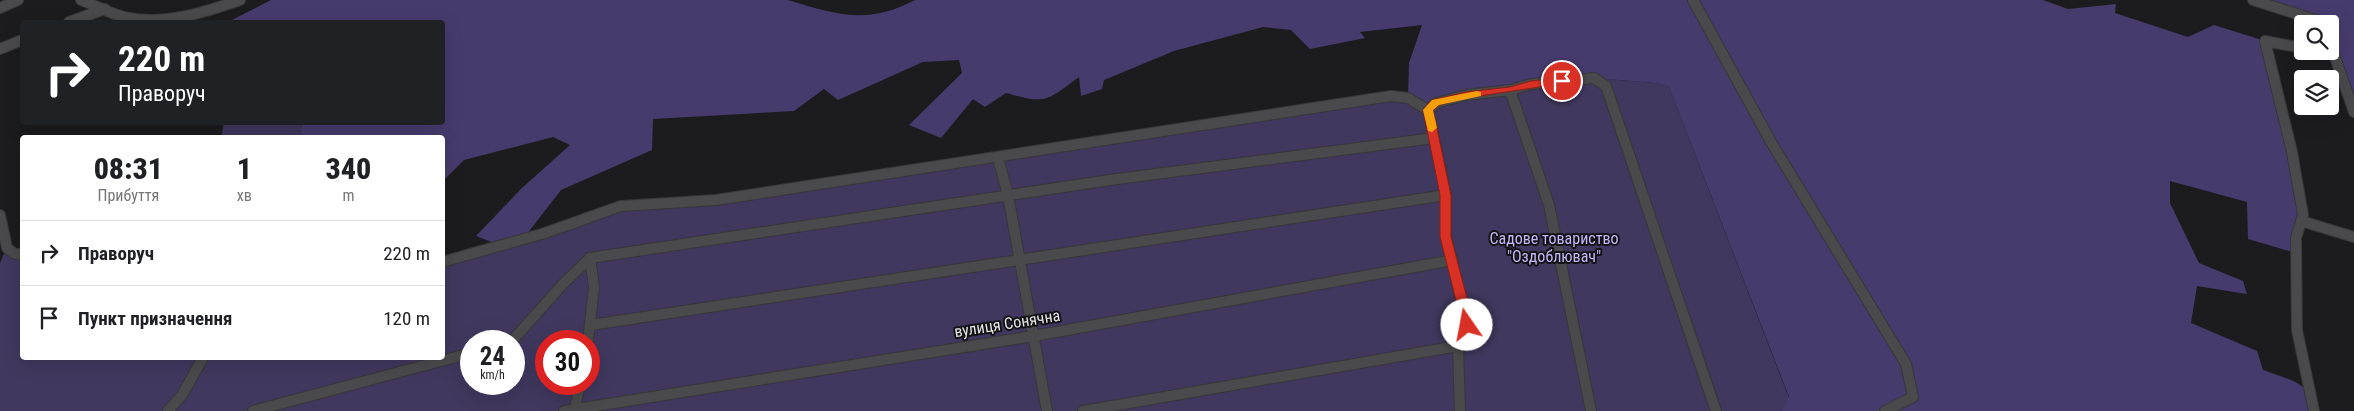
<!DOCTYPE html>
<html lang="uk">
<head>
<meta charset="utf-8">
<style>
	:root { --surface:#fff; --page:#f6f6f6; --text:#202124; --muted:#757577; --line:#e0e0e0 }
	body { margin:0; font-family:"Roboto Condensed",sans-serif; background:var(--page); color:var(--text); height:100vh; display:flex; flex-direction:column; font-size:19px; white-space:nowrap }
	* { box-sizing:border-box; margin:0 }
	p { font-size:16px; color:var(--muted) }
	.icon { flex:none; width:28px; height:28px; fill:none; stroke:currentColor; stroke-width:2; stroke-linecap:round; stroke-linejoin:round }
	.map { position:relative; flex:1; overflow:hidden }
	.details { position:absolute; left:20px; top:135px; width:425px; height:225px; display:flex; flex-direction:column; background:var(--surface); border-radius:5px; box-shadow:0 5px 20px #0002 }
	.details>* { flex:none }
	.banner { position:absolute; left:20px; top:20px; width:425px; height:105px; border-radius:5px; box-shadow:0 5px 20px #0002; background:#202124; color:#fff; overflow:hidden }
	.fabs { position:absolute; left:2294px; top:15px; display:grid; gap:10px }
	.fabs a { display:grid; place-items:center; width:45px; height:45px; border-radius:5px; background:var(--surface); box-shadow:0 5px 20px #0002; font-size:25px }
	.speed { position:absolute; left:460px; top:330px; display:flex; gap:10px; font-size:25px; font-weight:700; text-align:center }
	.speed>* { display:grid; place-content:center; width:65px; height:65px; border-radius:50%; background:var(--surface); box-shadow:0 5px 20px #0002; line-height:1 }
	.speed small { font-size:12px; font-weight:400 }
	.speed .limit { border:8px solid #d22; background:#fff; color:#111 }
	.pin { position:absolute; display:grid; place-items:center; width:42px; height:42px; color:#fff; margin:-21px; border:2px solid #fff; border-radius:50%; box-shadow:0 1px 5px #0007 }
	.me { position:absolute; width:55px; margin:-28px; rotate:348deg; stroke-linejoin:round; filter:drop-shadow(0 0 4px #0008) }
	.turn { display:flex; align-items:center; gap:18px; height:105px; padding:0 15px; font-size:22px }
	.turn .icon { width:65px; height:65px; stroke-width:2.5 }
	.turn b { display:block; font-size:35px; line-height:42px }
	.eta { display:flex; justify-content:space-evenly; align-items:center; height:85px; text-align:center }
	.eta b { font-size:30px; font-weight:800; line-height:35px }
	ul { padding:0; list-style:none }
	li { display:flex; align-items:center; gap:15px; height:65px; padding:0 15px; border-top:1px solid var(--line) }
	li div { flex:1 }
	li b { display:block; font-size:19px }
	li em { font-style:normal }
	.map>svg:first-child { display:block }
	.green { fill:#40385e; fill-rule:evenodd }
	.forest { fill:#463b6d }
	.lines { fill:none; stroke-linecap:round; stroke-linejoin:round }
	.minor-casing { stroke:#383739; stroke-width:12 }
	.minor { stroke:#4a4a4c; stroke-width:10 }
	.route { fill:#d93025; stroke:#8d1f18 }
	.slow { fill:#f59e0b }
	.labels { text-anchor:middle; stroke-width:4; stroke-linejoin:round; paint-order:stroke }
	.park-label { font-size:16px; fill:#c4b8f9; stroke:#131215 }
	.street-label { font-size:16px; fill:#e5e5e6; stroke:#131215 }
</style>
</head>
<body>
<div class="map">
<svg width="2354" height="411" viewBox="0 0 2354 411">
	<rect width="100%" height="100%" fill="#1c1c1e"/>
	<!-- green -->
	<g class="green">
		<path d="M1594,78l61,5 14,4 120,311 -8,13h-1781v-148l5,-12 17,3v104h420l1,-96 178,-56 95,-6 675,-104 45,7zM471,341h43v43h-43zM546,341h43v43h-43z"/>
		<path d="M224,123h78l-2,14 -79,1z"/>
	</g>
	<!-- forest -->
	<g class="forest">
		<path d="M271,0h517c49,15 79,25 127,0h1128l25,9 48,-5 -1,9 73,24 26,-12 51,16 38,174 -7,38 -48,-14 -1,-37 -77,-21v22l29,60 44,18 4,13 -50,-8 -6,37 66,28 6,19c23,9 50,12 51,41h-533l8,-14 -120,-310 -14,-4 -61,-5 -128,17 -38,15 -20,-12 1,-35 13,-38 -62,7 5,6 -55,11 -19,-19 -28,-3 -89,24 -70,29 -2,9 -21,7 -2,-19c-34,25 -32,27 -73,16l-21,14 -12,-8 -32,39 -32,-13 53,-52 -3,-13 -36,2 -85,38 -14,-11 -30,22 -141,8 -1,31 -91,40 -38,49 -21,7 -26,-10 46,-48 48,-43 -17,-8 -89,23 -21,21 -1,-43 -142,-1 2,-14 140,-1v-100h-214z"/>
		<path d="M2274,0h80v94l-24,-60v-10h-6l-50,-21z"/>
	</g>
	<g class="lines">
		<!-- minor casing -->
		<g class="minor-casing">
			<g id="minor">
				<path d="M81,0c16,6 31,15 48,18 36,7 77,-6 111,-18"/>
				<path d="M1693,0l78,142 135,222 7,33 -28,14"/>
				<path d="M2253,0l66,21 2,3"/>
				<path d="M0,8l18,-8"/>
				<path d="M69,22l36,-13"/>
				<path d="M2330,43l24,69"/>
				<path d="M2302,48l-37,-7 27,111 11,63 -7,23 1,92 17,81"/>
				<path d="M0,49l22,-9"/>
				<path d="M2318,51l15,3"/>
				<path d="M1510,90l39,115 42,206"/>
				<path d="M1428,110l8,-7 30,-8 44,-5 21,-6 63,-6 12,8 110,325"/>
				<path d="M998,158l10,37 39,216"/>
				<path d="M0,215l7,33 8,6h7"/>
				<path d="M2301,221l53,16"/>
				<path d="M442,262l103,-29 76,-27 95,-6 675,-104 17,2 20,12 18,85v42l21,88 -9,21 2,65"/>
				<path d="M591,325l855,-130"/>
				<path d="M512,341l51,-57 27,-26 527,-79 317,-41"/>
				<path d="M588,341l6,-54 -4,-29"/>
				<path d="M575,408l5,-24"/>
				<path d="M168,411l14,-16 21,-37"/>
				<path d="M253,411l218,-58"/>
				<path d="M564,411l470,-75 419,-76"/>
				<path d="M1083,411l375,-65"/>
			</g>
		</g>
		<!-- minor -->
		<use href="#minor" class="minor"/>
	</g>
	<!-- route -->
	<path class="route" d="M1562,78l6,3 -2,2 -100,15 -27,7 -6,5 18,85v42l23,88 -7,4 -4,-1 -23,-91v-42l-17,-85 9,-10 34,-8 44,-5 21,-6z"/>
	<!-- slow -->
	<path class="slow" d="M1477,91l4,1v4l-42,9 -6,5 4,18 -5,4 -4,-1 -5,-21 9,-10z"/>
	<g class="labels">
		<!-- park labels -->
		<g class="park-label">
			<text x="1554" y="244">Садове товариство<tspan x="1554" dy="18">"Оздоблювач"</tspan></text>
		</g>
		<!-- street labels -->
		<g class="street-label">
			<text transform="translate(1007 323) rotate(-9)" y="6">вулиця Сонячна</text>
		</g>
	</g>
</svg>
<div class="fabs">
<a><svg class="icon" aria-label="search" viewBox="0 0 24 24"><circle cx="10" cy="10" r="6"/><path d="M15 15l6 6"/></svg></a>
<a><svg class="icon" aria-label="layers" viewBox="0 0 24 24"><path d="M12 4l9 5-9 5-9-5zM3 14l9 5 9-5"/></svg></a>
</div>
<div class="speed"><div>24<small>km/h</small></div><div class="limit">30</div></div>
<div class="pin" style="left:1562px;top:81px;background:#d93025"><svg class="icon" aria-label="arrive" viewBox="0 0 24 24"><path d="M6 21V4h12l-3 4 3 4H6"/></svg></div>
<svg class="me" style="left:1467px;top:325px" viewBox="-20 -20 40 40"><circle r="19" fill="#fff"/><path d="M0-13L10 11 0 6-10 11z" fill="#d93025"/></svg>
<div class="banner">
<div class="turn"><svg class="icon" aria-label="right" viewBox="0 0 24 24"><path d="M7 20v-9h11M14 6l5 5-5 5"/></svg><div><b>220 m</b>Праворуч</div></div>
</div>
<section class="details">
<div class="eta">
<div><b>08:31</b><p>Прибуття</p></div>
<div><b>1</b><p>хв</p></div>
<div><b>340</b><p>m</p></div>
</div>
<ul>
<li><svg class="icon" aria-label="right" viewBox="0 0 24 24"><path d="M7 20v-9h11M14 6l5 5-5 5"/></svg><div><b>Праворуч</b></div><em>220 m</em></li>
<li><svg class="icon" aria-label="arrive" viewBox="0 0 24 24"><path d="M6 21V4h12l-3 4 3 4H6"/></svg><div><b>Пункт призначення</b></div><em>120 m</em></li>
</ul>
</section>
</div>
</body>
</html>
